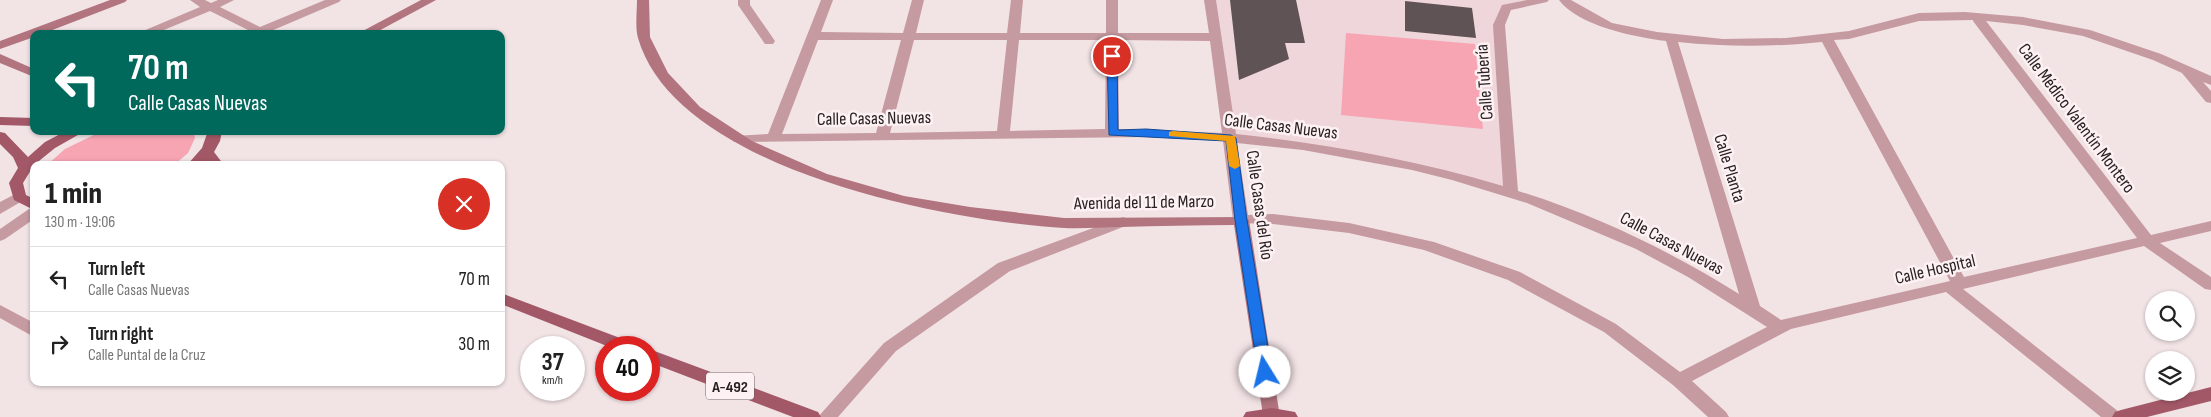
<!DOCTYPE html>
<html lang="en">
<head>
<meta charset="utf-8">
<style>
	:root { --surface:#fff; --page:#f6f6f6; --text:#222; --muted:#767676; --line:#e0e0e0 }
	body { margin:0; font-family:"Sofia Sans Condensed",sans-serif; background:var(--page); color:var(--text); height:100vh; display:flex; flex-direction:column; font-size:19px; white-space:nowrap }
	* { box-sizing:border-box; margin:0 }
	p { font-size:16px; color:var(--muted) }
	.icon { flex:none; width:28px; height:28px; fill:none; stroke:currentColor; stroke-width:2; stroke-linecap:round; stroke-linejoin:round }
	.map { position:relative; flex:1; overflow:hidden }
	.details { position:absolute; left:30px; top:161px; width:475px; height:225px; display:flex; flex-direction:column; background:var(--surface); border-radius:10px; box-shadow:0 1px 4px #0004 }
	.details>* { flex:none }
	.top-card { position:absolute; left:30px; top:30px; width:475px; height:105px; border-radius:10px; box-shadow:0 1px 4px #0004; background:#00695c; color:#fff; overflow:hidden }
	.fabs { position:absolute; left:2145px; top:291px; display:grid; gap:10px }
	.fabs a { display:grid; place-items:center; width:50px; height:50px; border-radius:50%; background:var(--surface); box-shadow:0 1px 4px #0004; font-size:25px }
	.speed { position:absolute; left:520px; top:336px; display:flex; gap:10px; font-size:25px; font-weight:700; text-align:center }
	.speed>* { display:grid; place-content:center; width:65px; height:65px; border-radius:50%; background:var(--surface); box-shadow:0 1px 4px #0004; line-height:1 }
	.speed small { font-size:12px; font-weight:400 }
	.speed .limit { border:8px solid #d22; background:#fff; color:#111 }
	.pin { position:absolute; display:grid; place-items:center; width:42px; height:42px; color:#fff; margin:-21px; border:2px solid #fff; border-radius:50%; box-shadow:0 1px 5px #0007 }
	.me { position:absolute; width:55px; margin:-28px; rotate:351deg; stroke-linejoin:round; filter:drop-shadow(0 0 4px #0008) }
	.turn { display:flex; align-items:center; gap:18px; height:105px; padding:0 15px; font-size:22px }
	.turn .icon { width:65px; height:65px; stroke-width:2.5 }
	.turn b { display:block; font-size:35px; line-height:42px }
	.round { display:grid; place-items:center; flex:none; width:52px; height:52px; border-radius:26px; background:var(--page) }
	.summary { display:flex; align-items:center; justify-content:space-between; height:85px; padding:0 15px }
	h1 { font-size:30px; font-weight:800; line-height:38px }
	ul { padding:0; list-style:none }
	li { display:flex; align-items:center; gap:15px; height:65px; padding:0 15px; border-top:1px solid var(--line) }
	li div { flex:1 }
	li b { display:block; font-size:19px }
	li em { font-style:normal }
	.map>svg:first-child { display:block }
	.built { fill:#efd6da }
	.green { fill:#f7a4b3 }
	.building { fill:#605355 }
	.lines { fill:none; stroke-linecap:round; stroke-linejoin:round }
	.lane { fill:#c69aa1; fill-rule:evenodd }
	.street { fill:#c69aa1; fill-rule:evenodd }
	.secondary { fill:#b2747f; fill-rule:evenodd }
	.primary { fill:#a35867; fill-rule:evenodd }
	.route { fill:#1a73e8; stroke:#114b97 }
	.slow { fill:#f59e0b }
	.labels { text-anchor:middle; stroke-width:5; stroke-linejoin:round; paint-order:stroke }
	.shield { fill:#fef1f3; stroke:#685f61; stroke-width:1 }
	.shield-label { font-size:16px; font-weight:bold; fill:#272122 }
	.street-label { font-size:18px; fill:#272122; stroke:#fef1f3 }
</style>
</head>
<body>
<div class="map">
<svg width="2211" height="417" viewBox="0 0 2211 417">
	<rect width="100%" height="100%" fill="#f2e3e5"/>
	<!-- built -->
	<path class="built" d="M1210,0h333l-36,8 -8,17 12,169 -99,-28 -181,-28z"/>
	<!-- green -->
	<g class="green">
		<path d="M1346,33l129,11 8,85 -142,-14z"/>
		<path d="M102,131h91l2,7 -7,15 -14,12h-127l18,-16z"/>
	</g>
	<!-- building -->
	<g class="building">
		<path d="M1230,0h66l9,43h-20l4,16 -50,21z"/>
		<path d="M1405,1l67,7 4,30 -71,-7z"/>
	</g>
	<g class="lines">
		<!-- lane -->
		<g class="lane">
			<path d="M19,192l5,2 2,3 -2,3 -24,14v-12z"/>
			<path d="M34,207v12l-29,20 -5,2v-12l29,-20z"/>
			<path d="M0,305l34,18v14l-34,-19z"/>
		</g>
		<!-- street -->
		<g class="street">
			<path d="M190,0h15l6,3 7,-3h16l-14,7 40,20 65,-27h16l-2,2 -75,32h-17l3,-3 -40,-20 -56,23h-18l64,-27z"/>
			<path d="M738,0h12v5l25,36 -2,3h-8l-27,-39z"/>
			<path d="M821,0h12l-12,32 82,1 9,-33h12l-8,33h91l4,-33h12l-3,33h86v-33h12v33h91l-5,-33h12l20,134c90,10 180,26 267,52l-10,-161 9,-20 25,-5h22l-2,2 -36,8 -6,15 13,166c78,24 152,60 221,103l-73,-253c-31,-4 -88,-15 -107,-41h12l41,23 45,9 66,7 63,-1 63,-7 70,-18 46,-1 58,5 67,13 71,24 50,22v9l-8,-3 8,9v12l-5,-1 -24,-29 -29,-13 -70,-24 -60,-11 -37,-4 165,214 60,-14v10l-51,12 51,34v13l-6,-1 -61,-43 -181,43 156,123 3,5h-21l-155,-125 -155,37 -99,52 34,31 3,5h-21l-35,-32 -69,-53 -96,-52 -84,-30 -75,-17 -76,-9 -37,-1 -3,-3 -10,-79 -77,-4 -412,5 -2,-3 2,-3 34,-2zM1973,20v1l164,217 -173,39 -130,-237 15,-1 70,-18zM818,40h83l-25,93 -94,1zM914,40h93l-10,91 -107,2zM1019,40h87l-1,89 -95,2zM1118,40l92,1 12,92 -103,-4zM1678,42c49,5 95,5 144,0l128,239 -169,39 -21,-14zM1237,143l66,7 109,20 40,10 75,23 109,46 52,28 79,50 -87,45 -64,-48 -96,-52 -86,-30 -85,-19 -76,-9 -25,1z"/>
			<path d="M1123,217l5,2 3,3 -3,3 -118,46 -114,80 -58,66h-20l66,-74 114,-80z"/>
		</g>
		<!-- secondary -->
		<g class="secondary">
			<path d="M110,0h17l-2,2 -83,32h-8v3l-34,12v-8z"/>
			<path d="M421,0h15l-63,34h-16z"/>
			<path d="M637,0h12l1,37 18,36 32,34 52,34 75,33 77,22 66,11 94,11 182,-1 3,3 31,197h-16l-1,-2 -29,-190c-38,0 -76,1 -113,2 -19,0 -38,2 -57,1 -118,-7 -388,-58 -426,-190 -3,-11 -1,-26 -1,-38z"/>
			<path d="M0,54l34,15v8l-34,-14z"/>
		</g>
		<!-- primary -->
		<g class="primary">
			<path d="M0,117l34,1v8l-34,-1z"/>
			<path d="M66,131h19l-30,17 -21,17 -11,18 3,12 8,4v11l-20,-10 -5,-17 9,-15 -5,-11 -13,-13v-12l5,1 23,24 17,-15z"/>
			<path d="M208,131h14l-2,10 -6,11 10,13h-14l-4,-4 -4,4h-15l15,-17z"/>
			<path d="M501,293l135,51 2,4h-26l-111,-44z"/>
			<path d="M649,349l169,63 3,5h-28l-144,-55z"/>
			<path d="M2211,387v14l-64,16h-35l3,-5 6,-2z"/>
			<path d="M1272,408l23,4 3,5h-55l3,-5z"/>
		</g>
	</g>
	<!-- route -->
	<path class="route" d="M1112,53l5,3 1,74 28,-1 85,6 5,3 11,82 25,152 -2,4h-10l-2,-4 -23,-152 -9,-79 -117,-6 -2,-79z"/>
	<!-- slow -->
	<path class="slow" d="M1173,131l62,5 5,30 -5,3 -6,-3 -3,-25 -57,-5v-4z"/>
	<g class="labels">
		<!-- shield labels -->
		<rect class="shield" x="706" y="372.5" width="48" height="27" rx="4"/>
		<g class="shield-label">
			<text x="730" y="392">A-492</text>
		</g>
		<!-- street labels -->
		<g class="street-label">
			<text transform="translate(1484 82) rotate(-94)" y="6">Calle Tubería</text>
			<text transform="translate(874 118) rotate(-1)" y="6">Calle Casas Nuevas</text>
			<text transform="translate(2077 118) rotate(53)" y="6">Calle Médico Valentín Montero</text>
			<text transform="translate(1281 126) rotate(7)" y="6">Calle Casas Nuevas</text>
			<text transform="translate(1730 168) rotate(73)" y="6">Calle Planta</text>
			<text transform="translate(1144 202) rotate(-1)" y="6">Avenida del 11 de Marzo</text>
			<text transform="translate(1260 205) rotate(82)" y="6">Calle Casas del Río</text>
			<text transform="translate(1672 243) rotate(28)" y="6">Calle Casas Nuevas</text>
			<text transform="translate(1935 269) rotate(-13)" y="6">Calle Hospital</text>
		</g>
	</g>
</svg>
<div class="fabs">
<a><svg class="icon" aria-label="search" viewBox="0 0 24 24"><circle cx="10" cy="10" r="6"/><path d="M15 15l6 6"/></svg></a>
<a><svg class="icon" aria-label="layers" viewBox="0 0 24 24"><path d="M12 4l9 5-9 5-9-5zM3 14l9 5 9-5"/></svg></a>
</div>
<div class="speed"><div>37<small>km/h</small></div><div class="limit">40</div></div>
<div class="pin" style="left:1112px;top:56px;background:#d93025"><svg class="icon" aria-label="arrive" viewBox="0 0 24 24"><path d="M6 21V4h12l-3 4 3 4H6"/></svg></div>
<svg class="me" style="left:1265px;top:372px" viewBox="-20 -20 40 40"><circle r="19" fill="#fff"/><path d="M0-13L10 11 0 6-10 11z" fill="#1a73e8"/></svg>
<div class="top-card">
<div class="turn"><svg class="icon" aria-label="left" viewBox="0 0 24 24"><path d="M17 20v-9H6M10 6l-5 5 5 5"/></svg><div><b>70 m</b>Calle Casas Nuevas</div></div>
</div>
<section class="details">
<div class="summary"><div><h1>1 min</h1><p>130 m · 19:06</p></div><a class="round" style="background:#d93025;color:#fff"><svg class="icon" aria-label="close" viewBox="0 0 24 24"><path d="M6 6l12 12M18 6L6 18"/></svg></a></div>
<ul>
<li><svg class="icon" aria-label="left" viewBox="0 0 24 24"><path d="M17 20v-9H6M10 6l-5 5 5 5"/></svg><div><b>Turn left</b><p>Calle Casas Nuevas</p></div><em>70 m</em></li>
<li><svg class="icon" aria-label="right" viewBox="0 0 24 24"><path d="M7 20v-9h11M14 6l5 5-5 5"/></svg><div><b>Turn right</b><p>Calle Puntal de la Cruz</p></div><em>30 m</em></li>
</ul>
</section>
</div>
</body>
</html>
